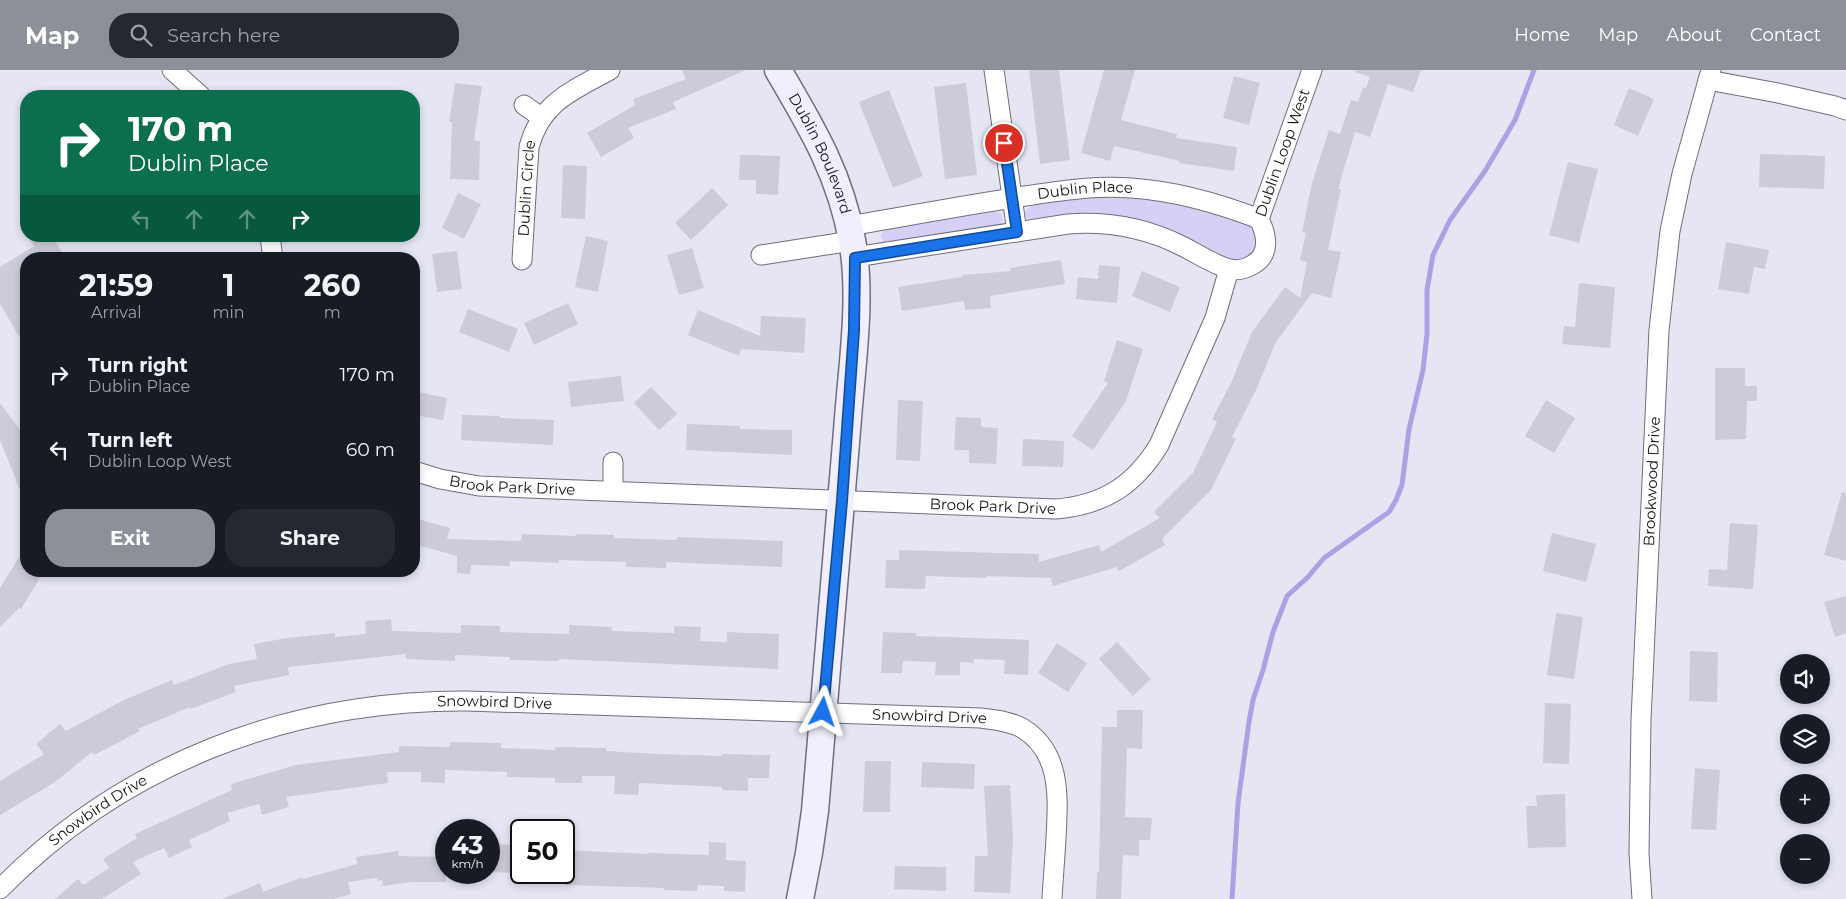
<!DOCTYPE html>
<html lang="en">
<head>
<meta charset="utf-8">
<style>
	:root { --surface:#171b24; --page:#242831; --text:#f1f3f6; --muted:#9ea1a6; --accent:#8c9099 }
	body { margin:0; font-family:Montserrat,sans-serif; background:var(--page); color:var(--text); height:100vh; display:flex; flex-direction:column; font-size:19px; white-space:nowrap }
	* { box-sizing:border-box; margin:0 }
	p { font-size:16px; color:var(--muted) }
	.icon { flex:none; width:28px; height:28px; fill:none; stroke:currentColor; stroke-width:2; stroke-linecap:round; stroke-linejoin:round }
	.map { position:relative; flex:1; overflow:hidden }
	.panel { position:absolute; left:20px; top:182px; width:400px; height:325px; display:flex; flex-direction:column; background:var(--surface); border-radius:20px; box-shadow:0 2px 8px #0003 }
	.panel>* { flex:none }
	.banner { position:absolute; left:20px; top:20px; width:400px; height:152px; border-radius:20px; box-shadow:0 2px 8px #0003; background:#0b6e4f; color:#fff; overflow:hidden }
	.buttons { position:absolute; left:1780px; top:584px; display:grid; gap:10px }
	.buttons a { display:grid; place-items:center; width:50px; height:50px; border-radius:50%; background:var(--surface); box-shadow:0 2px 8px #0003; font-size:25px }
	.speed { position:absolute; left:435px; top:749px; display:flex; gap:10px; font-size:25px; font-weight:700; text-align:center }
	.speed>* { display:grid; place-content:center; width:65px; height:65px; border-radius:50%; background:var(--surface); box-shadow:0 2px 8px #0003; line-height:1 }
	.speed small { font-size:12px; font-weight:400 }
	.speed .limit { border:2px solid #111; border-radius:8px; background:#fff; color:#111 }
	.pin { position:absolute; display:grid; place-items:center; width:42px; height:42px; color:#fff; margin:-21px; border:2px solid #fff; border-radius:50%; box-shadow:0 1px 5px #0007 }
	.me { position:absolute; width:55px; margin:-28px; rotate:5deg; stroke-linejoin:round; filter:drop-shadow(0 0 4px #0008) }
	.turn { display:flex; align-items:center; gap:18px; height:105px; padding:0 25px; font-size:22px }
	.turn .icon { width:65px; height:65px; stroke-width:2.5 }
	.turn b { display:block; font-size:35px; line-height:42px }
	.lanes { display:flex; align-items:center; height:48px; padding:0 25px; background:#0003; justify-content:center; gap:25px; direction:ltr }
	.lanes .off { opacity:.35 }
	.eta { display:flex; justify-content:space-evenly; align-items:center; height:85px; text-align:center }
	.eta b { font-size:30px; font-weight:700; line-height:35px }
	.button { display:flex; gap:10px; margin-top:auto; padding:10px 25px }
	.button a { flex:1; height:58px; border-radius:20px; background:var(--accent); color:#fff; font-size:20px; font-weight:700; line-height:58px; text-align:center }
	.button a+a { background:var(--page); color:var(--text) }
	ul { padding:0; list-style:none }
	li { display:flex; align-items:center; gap:15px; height:75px; padding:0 25px }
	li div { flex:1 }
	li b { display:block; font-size:19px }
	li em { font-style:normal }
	header { display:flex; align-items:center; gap:30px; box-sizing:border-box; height:70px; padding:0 25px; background:var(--accent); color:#fff }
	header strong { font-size:24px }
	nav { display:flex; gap:28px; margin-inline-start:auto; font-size:18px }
	.search { width:350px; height:45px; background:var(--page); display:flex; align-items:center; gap:12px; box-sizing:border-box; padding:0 18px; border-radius:20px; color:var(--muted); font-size:19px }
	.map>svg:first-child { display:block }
	.green { fill:#d4d0f6 }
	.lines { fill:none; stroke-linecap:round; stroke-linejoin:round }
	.stream { stroke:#aca2e3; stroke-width:5 }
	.building { fill:#cdcbd9 }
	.street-casing { stroke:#706e7b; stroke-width:21 }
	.secondary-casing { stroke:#706e7b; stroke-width:29 }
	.street { stroke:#fff; stroke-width:19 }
	.secondary { stroke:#f1effe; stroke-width:26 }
	.route-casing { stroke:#114b97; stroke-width:12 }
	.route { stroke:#1a73e8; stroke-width:9 }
	.labels { text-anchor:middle; stroke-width:4; stroke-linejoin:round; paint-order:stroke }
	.street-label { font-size:15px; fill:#151419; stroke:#f4f3fe }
</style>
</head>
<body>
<header>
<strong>Map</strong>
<div class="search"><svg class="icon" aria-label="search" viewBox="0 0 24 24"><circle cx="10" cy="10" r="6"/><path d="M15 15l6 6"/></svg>Search here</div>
<nav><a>Home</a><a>Map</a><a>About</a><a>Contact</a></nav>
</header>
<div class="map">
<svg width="1846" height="829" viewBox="0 0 1846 829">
	<rect width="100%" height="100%" fill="#e6e5f4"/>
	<!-- green -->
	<g class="green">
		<path d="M1105,126c41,1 75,6 115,18 9,3 20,5 29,11 8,7 8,15 7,24 -7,8 -15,15 -27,12 -18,-5 -37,-21 -54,-29 -48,-22 -92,-19 -143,-12l-4,-1 -3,-5 3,-6 14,-5z"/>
		<path d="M994,141l7,3 2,7 -6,6 -110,17c-5,-2 -6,-5 -6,-10l7,-6z"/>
	</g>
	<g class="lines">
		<!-- stream -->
		<path class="stream" d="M1232,829l6,-96 11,-81 4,-22 10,-30 10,-38 14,-36 21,-19 16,-19 65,-46 7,-12 6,-15 7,-56 14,-59 4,-36v-44l6,-35 17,-35 35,-49 30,-51 19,-50"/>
	</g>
	<!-- building -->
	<g class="building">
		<path d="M682,0h64l-73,32 3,7 -48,19 6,10 -33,19 -14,-24 48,-28 -2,-6 53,-20z"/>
		<path d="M1029,0h30l11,90 -30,4z"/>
		<path d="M1104,0h31l-14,50 56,14 -1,4 61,9 -3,24 -55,-8 1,-2 -66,-15 -4,15 -29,-8z"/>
		<path d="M1356,0h65l-8,22 -25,-8 -18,53 -15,-5 -17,57h3l-13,61 13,2 -10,46 -19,-5 -36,49 -20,48 -24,47 4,2 -25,51 -49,49 3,6 -46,26 -2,-4 -64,19 -2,-8 -65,-2v2l-60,-2 -1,13 -40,-1 1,-28h13v-10l140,4v8l60,-17 2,7 59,-34 -6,-6 39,-39 24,-51 -5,-3 19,-36 21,-51 33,-45 15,11 7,-36 -7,-2 6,-27 -4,-1 10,-49 17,-53 11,4 11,-34 7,2 5,-15 3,1 4,-11 -15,-5z"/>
		<path d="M1234,6l26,7 -11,42 -26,-7z"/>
		<path d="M455,13l27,3 -8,54 6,1 -1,39 -29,-1 2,-57h-3z"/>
		<path d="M966,13l11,92 -32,4 -11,-92z"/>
		<path d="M1629,18l25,11 -16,37 -24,-11z"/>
		<path d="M889,20l34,86 -30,12 -34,-86z"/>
		<path d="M1760,84l65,2 -1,33 -65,-2z"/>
		<path d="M740,85l40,1 -2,39 -22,-1v-14h-17z"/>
		<path d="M1568,92l30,7 -19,74 -30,-8z"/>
		<path d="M563,95l24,1 -2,53 -24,-1z"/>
		<path d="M712,118l16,17 -37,35 -16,-17z"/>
		<path d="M458,123l23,11 -17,35 -22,-11z"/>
		<path d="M28,166h24l14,23h-40v89l-26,-44v-37l34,-21z"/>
		<path d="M586,166l22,5 -10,51 -23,-5z"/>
		<path d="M1726,172l43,8 -4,19 -11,-2 -5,27 -31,-5z"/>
		<path d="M692,178l12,40 -25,7 -12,-40z"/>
		<path d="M457,181l5,38 -25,3 -5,-38z"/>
		<path d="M1061,190l4,24 -75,12 1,12 -26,2 -1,-9 -62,10 -4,-24 64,-10v-2l49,-4 -1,-3z"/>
		<path d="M1099,195l21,2 -3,36 -41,-4 2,-22 20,2z"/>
		<path d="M1142,201l38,16 -10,25 -38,-16z"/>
		<path d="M1579,213l36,4 -5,61 -48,-4 2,-18 11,1z"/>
		<path d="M568,233l10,21 -44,21 -10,-22z"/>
		<path d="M468,239l50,20 -9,23 -50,-20z"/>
		<path d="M698,240l62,26 1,-20 45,2 -2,35 -63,-4 -2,7 -51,-21z"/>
		<path d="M1117,270l26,9 -17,52 -33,49 -21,-14 36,-53 -4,-2z"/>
		<path d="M1715,298h30v18h12v15h-10l-1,38 -31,1z"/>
		<path d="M621,306l3,25 -53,6 -3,-25z"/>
		<path d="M651,317l26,27 -18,16 -25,-27z"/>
		<path d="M414,321l33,7 -4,22 -29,-5z"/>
		<path d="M898,330l25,1 -3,60 -24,-1z"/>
		<path d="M1546,330l29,18 -21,35 -29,-17z"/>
		<path d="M0,333l26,35v67l-26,-65z"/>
		<path d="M462,345l38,1v2l54,2 -1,25 -92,-5z"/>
		<path d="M956,347l25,1v9l17,1 -2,36 -27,-1v-13h-15z"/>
		<path d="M687,354l53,2v3l52,1v25l-106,-5z"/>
		<path d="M1023,369l41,2 -1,26 -41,-1z"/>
		<path d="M1842,422l4,1v68l-22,-6z"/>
		<path d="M414,448l36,10 -3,11 74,2 1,-7 54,2v-2l38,1v3l63,2v-3l106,4 -1,26 -116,-5v6l-40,-1v-5l-67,-2v3l-49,-2v5l-39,-1 -1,9 -13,-1v-17l-43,-12z"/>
		<path d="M1730,453l28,2 -5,64 -45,-3 1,-17 18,1z"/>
		<path d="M1552,463l44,11 -10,38 -43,-11z"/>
		<path d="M26,476v25h18l-23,38 -2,-1 -19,19v-39z"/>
		<path d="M1846,526v37l-11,4 -11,-35z"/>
		<path d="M1556,543l27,4 -9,62 -27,-4z"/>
		<path d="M391,549l1,12 69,2v-8l39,1v6l69,2v-9l43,2v4l62,2v-7l27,1 -1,14 27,1v-10l52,2 -1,35 -219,-10v2l-50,-1 1,-3 -55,-2v6l-49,-2v-5l-118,13 1,8 -55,11 2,6 -45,17 -1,-2 -52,22 2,2 -46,24 -2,-3 -37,30 -55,33v-34l44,-27 -8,-10 24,-20 6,7 58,-31 48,-20 2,5 55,-21 28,-5 -3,-15 33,-6 48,-5v4l31,-3 -1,-13z"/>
		<path d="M883,562l33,1v3l113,4 -1,35 -24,-1 1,-14 -31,-1v4l-14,-1v13h-25l1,-13 -33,-1 -1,12h-21z"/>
		<path d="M1117,572l34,37 -18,17 -34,-37z"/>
		<path d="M1057,573l30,20 -19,29 -30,-19z"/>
		<path d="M1690,581l28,1 -1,50 -28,-1z"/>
		<path d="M1545,633l26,1 -2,60 -26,-1z"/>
		<path d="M1117,640h26l-1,39 -15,-1 -2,69 27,1 -2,22h-11v16l-16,-1 -2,44h-25l1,-27h2l3,-145h15z"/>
		<path d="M450,672l51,1v5l54,2v-3l51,1v3l53,3 63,2v-2l48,1 -1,23h-21v13l-26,-1v-3l-83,-4 -1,12 -24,-1 1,-18h-33v7h-27v-5l-48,-1v-5l-62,-2v13l-24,-1v-10h-34l1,11 -102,14 3,10 -27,8 -3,-11 -32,9 3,8 -41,19 3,7 -23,11 -5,-10 -31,14 8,12 -39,25h-47l23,-20 5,6 26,-17 -6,-9 34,-21 -2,-4 97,-44 -1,-6 65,-19 103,-13v-6l51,1z"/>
		<path d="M865,691h26l-1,51h-27z"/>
		<path d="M922,692l53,2 -1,25 -53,-2z"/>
		<path d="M1695,698l25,2 -4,60 -25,-1z"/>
		<path d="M1010,715l3,53 -3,55 -36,-1 1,-36h13l-4,-70z"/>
		<path d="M1565,724l1,53 -38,1 -2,-42h11l-1,-11z"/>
		<path d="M709,772l17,1v17l20,1 -1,31 -21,-1v-5l-26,-1 -1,6 -33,-1v-2l-99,-3 -1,-3v-32l84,4v-1l61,2z"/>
		<path d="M489,774l25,1v11h7v17l-32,-1z"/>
		<path d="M398,781l1,5 47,1v25h-34l-29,4 -1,-6 -4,1 -1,-3 -29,4 3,12 -17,5h-112l38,-16 3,9 40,-15v2l54,-15 -1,-7z"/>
		<path d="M895,796l51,1v24l-52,-2z"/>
	</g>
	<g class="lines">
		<!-- street casing -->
		<g class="street-casing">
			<g id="street">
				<path d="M172,0l29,26"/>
				<path d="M994,0l23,162"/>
				<path d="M1708,10l70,13 57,13 11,4"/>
				<path d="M524,35l17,12"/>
				<path id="s1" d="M849,156c58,-10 117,-21 176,-30 35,-5 70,-11 106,-8 44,3 87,15 128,31"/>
				<path d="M270,166l3,23"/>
				<path d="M761,185l91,-14"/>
				<path id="s2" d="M855,187l213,-33c40,-3 78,4 114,22 12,6 36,21 48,23 8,2 15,0 22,-4 19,-10 15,-30 7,-46l53,-149"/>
				<path id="s3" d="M522,190l7,-113c12,-45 43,-56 81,-77"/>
				<path id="s4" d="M414,401l26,8 39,7 577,23c47,-4 78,-23 103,-64l56,-127 14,-49"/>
				<path d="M613,421v-29"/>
				<path id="s5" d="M0,819c125,-127 291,-189 467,-188l514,17c13,2 29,3 41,10 40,24 36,70 34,110 -1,20 -3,41 -4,61"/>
				<path id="s6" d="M1642,829l-3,-46 2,-133 18,-390 11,-99 12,-57 29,-104"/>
			</g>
		</g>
		<!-- secondary casing -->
		<g class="secondary-casing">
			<g id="secondary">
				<path id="s7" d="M778,0c34,58 62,104 74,170 11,59 -1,131 -5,191 -10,127 -22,253 -32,380l-6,42 -9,46"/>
			</g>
		</g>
		<!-- street -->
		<use href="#street" class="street"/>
		<!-- secondary -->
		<use href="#secondary" class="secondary"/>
	</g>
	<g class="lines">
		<!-- route casing -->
		<g class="route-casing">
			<path id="route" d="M823,642l19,-211 12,-171 1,-72 162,-26 -13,-89"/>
		</g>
		<!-- route -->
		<use href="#route" class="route"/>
	</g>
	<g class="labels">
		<!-- street labels -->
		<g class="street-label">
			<text dy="5" stroke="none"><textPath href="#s2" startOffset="532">Dublin Loop West</textPath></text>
			<text dy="5" stroke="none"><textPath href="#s7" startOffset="94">Dublin Boulevard</textPath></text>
			<text dy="5" stroke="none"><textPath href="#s3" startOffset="72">Dublin Circle</textPath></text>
			<text dy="5" stroke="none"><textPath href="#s1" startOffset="239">Dublin Place</textPath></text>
			<text dy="5" stroke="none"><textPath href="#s6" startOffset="418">Brookwood Drive</textPath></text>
			<text dy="5" stroke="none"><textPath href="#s4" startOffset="100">Brook Park Drive</textPath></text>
			<text dy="5" stroke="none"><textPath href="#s4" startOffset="581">Brook Park Drive</textPath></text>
			<text dy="5" stroke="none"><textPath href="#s5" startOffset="545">Snowbird Drive</textPath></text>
			<text dy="5" stroke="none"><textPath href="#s5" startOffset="980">Snowbird Drive</textPath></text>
			<text dy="5" stroke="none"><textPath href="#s5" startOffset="126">Snowbird Drive</textPath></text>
		</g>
	</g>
</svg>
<div class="buttons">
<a><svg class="icon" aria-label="sound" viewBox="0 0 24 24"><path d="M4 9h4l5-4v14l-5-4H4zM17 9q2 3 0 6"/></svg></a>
<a><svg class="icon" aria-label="layers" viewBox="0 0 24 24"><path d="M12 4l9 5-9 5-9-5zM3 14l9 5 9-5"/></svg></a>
<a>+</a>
<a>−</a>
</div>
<div class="speed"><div>43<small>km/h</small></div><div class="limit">50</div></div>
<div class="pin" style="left:1004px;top:73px;background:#d93025"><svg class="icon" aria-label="arrive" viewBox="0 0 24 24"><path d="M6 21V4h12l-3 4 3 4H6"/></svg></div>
<svg class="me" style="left:823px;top:642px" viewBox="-20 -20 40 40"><path d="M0-17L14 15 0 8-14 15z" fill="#1a73e8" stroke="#fff" stroke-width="4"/></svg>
<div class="banner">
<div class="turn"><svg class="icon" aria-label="right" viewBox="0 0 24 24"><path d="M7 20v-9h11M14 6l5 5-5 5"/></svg><div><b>170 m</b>Dublin Place</div></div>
<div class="lanes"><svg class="icon off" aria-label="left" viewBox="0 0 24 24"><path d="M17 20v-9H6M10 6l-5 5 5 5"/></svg><svg class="icon off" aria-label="ahead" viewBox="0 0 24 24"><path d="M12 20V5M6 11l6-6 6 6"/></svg><svg class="icon off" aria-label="ahead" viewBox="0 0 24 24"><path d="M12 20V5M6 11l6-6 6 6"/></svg><svg class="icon" aria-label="right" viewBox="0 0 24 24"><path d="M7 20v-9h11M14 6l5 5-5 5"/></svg></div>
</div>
<section class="panel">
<div class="eta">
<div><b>21:59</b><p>Arrival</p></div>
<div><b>1</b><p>min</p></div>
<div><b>260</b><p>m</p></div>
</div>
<ul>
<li><svg class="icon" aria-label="right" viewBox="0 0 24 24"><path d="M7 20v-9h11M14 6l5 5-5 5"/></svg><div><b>Turn right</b><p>Dublin Place</p></div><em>170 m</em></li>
<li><svg class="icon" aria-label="left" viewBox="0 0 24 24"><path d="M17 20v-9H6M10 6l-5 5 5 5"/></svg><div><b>Turn left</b><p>Dublin Loop West</p></div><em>60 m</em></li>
</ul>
<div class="button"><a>Exit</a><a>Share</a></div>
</section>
</div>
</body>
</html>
